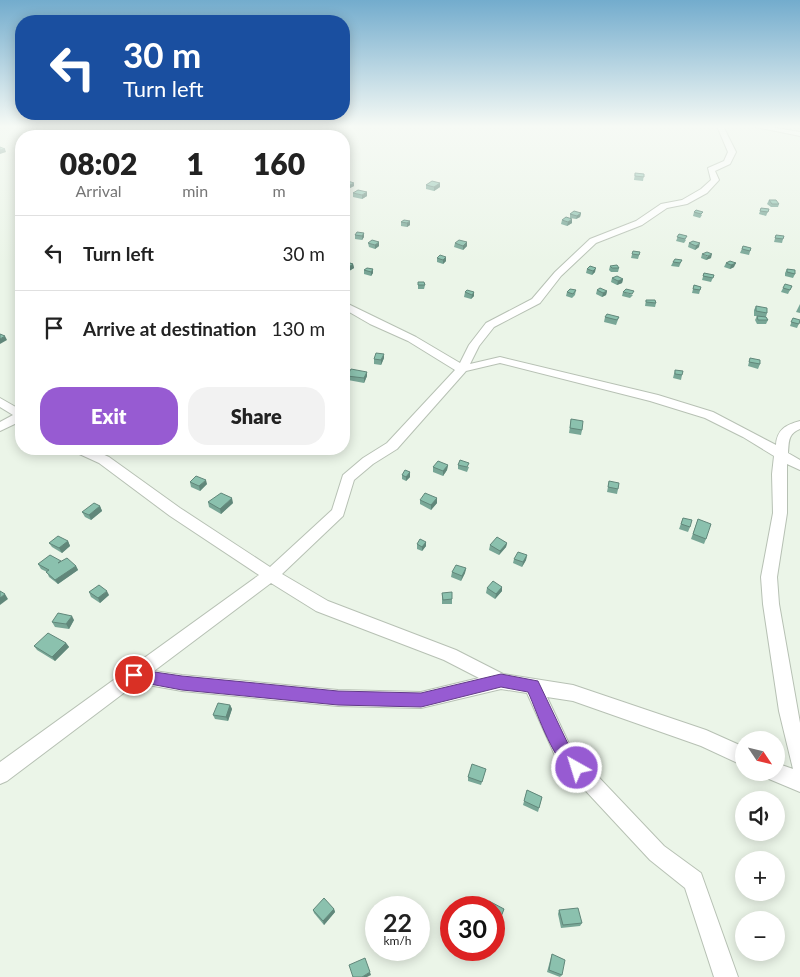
<!DOCTYPE html>
<html lang="en">
<head>
<meta charset="utf-8">
<style>
	:root { --surface:#fff; --page:#f2f2f2; --text:#222; --muted:#767676; --line:#e0e0e0; --accent:#975bd2 }
	body { margin:0; font-family:Lato,sans-serif; background:var(--page); color:var(--text); height:100vh; display:flex; flex-direction:column; font-size:19px; white-space:nowrap }
	* { box-sizing:border-box; margin:0 }
	p { font-size:16px; color:var(--muted) }
	.icon { flex:none; width:28px; height:28px; fill:none; stroke:currentColor; stroke-width:2; stroke-linecap:round; stroke-linejoin:round }
	.map { position:relative; flex:1; overflow:hidden }
	.panel { position:absolute; left:15px; top:130px; width:335px; height:325px; display:flex; flex-direction:column; background:var(--surface); border-radius:20px; box-shadow:0 2px 12px #0003 }
	.panel>* { flex:none }
	.hud { position:absolute; left:15px; top:15px; width:335px; height:105px; border-radius:20px; box-shadow:0 2px 12px #0003; background:#1a4fa0; color:#fff; overflow:hidden }
	.needle { width:32px; rotate:125deg }
	.fabs { position:absolute; left:735px; top:731px; display:grid; gap:10px }
	.fabs a { display:grid; place-items:center; width:50px; height:50px; border-radius:50%; background:var(--surface); box-shadow:0 2px 12px #0003; font-size:25px }
	.speed { position:absolute; left:365px; top:896px; display:flex; gap:10px; font-size:25px; font-weight:700; text-align:center }
	.speed>* { display:grid; place-content:center; width:65px; height:65px; border-radius:50%; background:var(--surface); box-shadow:0 2px 12px #0003; line-height:1 }
	.speed small { font-size:12px; font-weight:400 }
	.speed .limit { border:8px solid #d22; background:#fff; color:#111 }
	.pin { position:absolute; display:grid; place-items:center; width:42px; height:42px; color:#fff; margin:-21px; border:2px solid #fff; border-radius:50%; box-shadow:0 1px 5px #0007 }
	.me { position:absolute; width:55px; margin:-28px; rotate:321deg; stroke-linejoin:round; filter:drop-shadow(0 0 4px #0008) }
	.turn { display:flex; align-items:center; gap:18px; height:105px; padding:0 25px; font-size:22px }
	.turn .icon { width:65px; height:65px; stroke-width:2.5 }
	.turn b { display:block; font-size:35px; line-height:42px }
	.eta { display:flex; justify-content:space-evenly; align-items:center; height:85px; text-align:center }
	.eta b { font-size:30px; font-weight:800; line-height:35px }
	.button { display:flex; gap:10px; margin-top:auto; padding:10px 25px }
	.button a { flex:1; height:58px; border-radius:20px; background:var(--accent); color:#fff; font-size:20px; font-weight:800; line-height:58px; text-align:center }
	.button a+a { background:var(--page); color:var(--text) }
	ul { padding:0; list-style:none }
	li { display:flex; align-items:center; gap:15px; height:75px; padding:0 25px; border-top:1px solid var(--line) }
	li div { flex:1 }
	li b { display:block; font-size:19px }
	li em { font-style:normal }
	.map>svg:first-child { display:block }
	.lines { fill:none; stroke-linecap:round; stroke-linejoin:round }
	.minor-casing { stroke:#b7c1b4; stroke-width:2 }
	.minor { fill:#fff; fill-rule:evenodd }
	.wall { fill:#78a696 }
	.shaded-wall { fill:#61877a }
	.building { fill:#8bc1ae; stroke:#61877a }
	.route { fill:#975bd2; stroke:#623b88 }
</style>
</head>
<body>
<div class="map">
<svg width="800" height="977" viewBox="0 0 800 977">
	<rect width="100%" height="100%" fill="#ebf5e8"/>
	<g class="lines">
		<!-- minor casing -->
		<g class="minor-casing">
			<g id="minor">
				<path d="M717,126h6l13,26 -6,12 -15,7 4,9 -12,13 -20,11 -20,4 -25,17 -46,18 -35,33 -21,27 -46,24 -15,19 -9,18 30,-7 158,38 55,17 63,33c1,-15 9,-20 24,-24v8c-12,5 -11,12 -12,24l12,7v10l-13,-6v49l-10,64 2,27 21,119v69l-31,-13 -2,-7h9v-9l17,6 -14,-58 -16,-107 -2,-27 12,-64 -1,-39 2,-18 -31,-19 -38,-19 -55,-17 -150,-38 -34,8 -69,78 -24,15 -19,16 -11,36 -61,58 46,27 128,49 47,24 70,11 133,45 38,17v19l-43,-20 -128,-45 -26,-4 24,51 93,98 37,27 37,104h-24l-29,-89 -35,-28 -93,-100 -30,-67 -26,-4 -80,19 -83,-2 -156,-15 -45,-8 -130,98 -7,3v-22l259,-187 -89,-59 -71,-53 -24,-11 -1,-3h17l18,8 71,51 90,59 62,-57 11,-35 20,-17 24,-15 68,-73 -47,-29 -38,-17 -26,-15v-7l72,35 44,26 9,-18 17,-22 46,-24 23,-27 35,-33 46,-18 25,-17 21,-4 19,-11 10,-9 -3,-12 16,-7 4,-9zM271,583l45,28 128,49 35,18 -58,14 -83,-2 -156,-15 -28,-4z"/>
				<path d="M751,126h14l35,6v4z"/>
				<path d="M0,398l21,12v11l-21,10v-9l13,-7 -13,-8z"/>
			</g>
		</g>
		<!-- minor -->
		<use href="#minor" class="minor"/>
	</g>
	<!-- wall -->
	<g class="wall">
		<path d="M635,173l9,1 -1,7 -9,-1z"/>
		<path d="M344,183h10v3l-4,2 -6,-1z"/>
		<path d="M440,183v4l-6,4 -8,-2v-4z"/>
		<path d="M353,193l14,3 -5,3 -9,-2z"/>
		<path d="M769,200l10,4 -1,3h-7l-4,-3z"/>
		<path d="M761,208l8,1 -3,7 -7,-2z"/>
		<path d="M696,210l6,5 -2,3 -7,-2 1,-4z"/>
		<path d="M581,213l-1,4 -4,2 -6,-1v-4z"/>
		<path d="M21,214v6h-3l-1,-4z"/>
		<path d="M404,220l6,5 -3,2 -6,-1v-4z"/>
		<path d="M562,220l10,3 -5,3 -6,-2z"/>
		<path d="M364,233v4l-2,3 -7,-1v-4z"/>
		<path d="M679,234l7,6 -2,3 -8,-2z"/>
		<path d="M776,235l7,4 -1,4 -8,-1z"/>
		<path d="M693,241l6,6 -4,3 -7,-3 1,-4z"/>
		<path d="M467,242v4l-4,4 -9,-3 1,-4z"/>
		<path d="M368,243l11,3 -4,3 -6,-2z"/>
		<path d="M743,246l8,2 -2,7 -9,-2z"/>
		<path d="M633,251l7,1 -2,7 -7,-1z"/>
		<path d="M702,254l9,4 -5,2 -5,-2z"/>
		<path d="M446,257v4l-3,3 -6,-2v-4z"/>
		<path d="M682,260l-3,7 -8,-1 2,-4z"/>
		<path d="M344,261l9,3 1,4 -5,3 -5,-1z"/>
		<path d="M730,261l4,6 -4,2 -6,-2 2,-4z"/>
		<path d="M590,266l5,6 -3,3 -6,-2 1,-4z"/>
		<path d="M610,266l9,2 -1,4h-7l-2,-2z"/>
		<path d="M367,268l6,5 -2,3 -7,-2v-4z"/>
		<path d="M787,269l8,5 -2,4 -8,-2v-3z"/>
		<path d="M704,273l10,2 -3,7 -9,-2z"/>
		<path d="M612,278l11,1 -1,4 -5,2 -6,-3z"/>
		<path d="M418,282l7,3 -1,4h-6z"/>
		<path d="M694,285l7,2 -2,7 -7,-1z"/>
		<path d="M792,286l-4,8 -7,-2 2,-4z"/>
		<path d="M576,290l-1,5 -3,3 -6,-2 1,-4z"/>
		<path d="M597,290l10,1 -1,4 -4,2 -6,-3z"/>
		<path d="M465,292h9v4l-3,3 -7,-2z"/>
		<path d="M623,292l10,3 -3,3 -8,-2z"/>
		<path d="M646,300l10,3 -1,4 -10,-1z"/>
		<path d="M800,304v9l-4,-1z"/>
		<path d="M756,306l11,7 -1,4 2,3 -2,4h-9l-2,-4 2,-4h-3v-6z"/>
		<path d="M605,317h14l-3,8 -12,-3z"/>
		<path d="M793,318l7,3 -3,7 -7,-2z"/>
		<path d="M384,358l-3,7 -7,-1v-5z"/>
		<path d="M750,358l10,6 -2,5 -10,-3z"/>
		<path d="M675,370l7,5 -1,5 -8,-2z"/>
		<path d="M367,372v4l-3,7 -16,-3 -1,-4z"/>
		<path d="M571,419l11,11 -1,5 -12,-2z"/>
		<path d="M210,449h12l-3,3z"/>
		<path d="M448,465l-1,5 -4,6 -10,-4v-5z"/>
		<path d="M458,465l11,2 -2,5 -9,-3z"/>
		<path d="M410,472v5l-4,4 -4,-2v-4z"/>
		<path d="M609,481l9,8 -1,5 -10,-2z"/>
		<path d="M190,482l17,2 -7,7 -9,-4z"/>
		<path d="M437,498v5l-6,7 -11,-6v-4z"/>
		<path d="M208,502l25,1 -12,11 -12,-7z"/>
		<path d="M100,506l2,5 -11,9 -6,-3 -3,-5z"/>
		<path d="M683,518l7,9 -2,5 -9,-3z"/>
		<path d="M698,519l8,20 -2,5 -13,-5z"/>
		<path d="M68,541l2,5 -8,7 -10,-6 -3,-4z"/>
		<path d="M426,542v4l-4,5 -5,-2v-5z"/>
		<path d="M507,543l-1,4 -7,8 -10,-5 1,-5z"/>
		<path d="M527,555l-1,5 -4,7 -9,-4 1,-4z"/>
		<path d="M61,562l15,4 2,4 -20,14 -9,-7 -2,-5 -6,-3 -3,-5z"/>
		<path d="M466,568l-1,5 -4,8 -10,-4 1,-5z"/>
		<path d="M502,587v4l-7,8 -9,-6 1,-5z"/>
		<path d="M89,592l20,3 -9,8 -9,-6z"/>
		<path d="M442,593l10,6v5h-10z"/>
		<path d="M74,620l-5,9 -14,-2 -3,-5z"/>
		<path d="M66,643l3,4 -14,14 -18,-11 -3,-4z"/>
		<path d="M230,705l2,4 -4,12 -13,-2 -2,-4z"/>
		<path d="M486,769l-5,16 -13,-4v-4z"/>
		<path d="M527,790l15,7 -4,15 -15,-7z"/>
		<path d="M494,908l10,1 -6,16 -4,-2z"/>
		<path d="M334,909l1,3 -11,13 -10,-12 -1,-3z"/>
		<path d="M559,910l23,13 -2,3 -19,2 -3,-14z"/>
		<path d="M552,954l10,21 -2,2 -13,-5 4,-15z"/>
	</g>
	<!-- shaded-wall -->
	<g class="shaded-wall">
		<path d="M5,149l1,3 -6,2v-4z"/>
		<path d="M354,183v3l-4,2v-3z"/>
		<path d="M440,183v4l-6,4v-4z"/>
		<path d="M367,192v4l-5,3v-4z"/>
		<path d="M581,213l-1,4 -4,2 1,-3z"/>
		<path d="M572,219v4l-5,3 1,-4z"/>
		<path d="M410,221v4l-3,2v-4z"/>
		<path d="M364,233v4l-2,3v-4z"/>
		<path d="M379,242v4l-4,3v-4z"/>
		<path d="M467,242v4l-4,4v-4z"/>
		<path d="M700,243l-1,4 -4,3 1,-4z"/>
		<path d="M712,254l-1,4 -5,2 2,-4z"/>
		<path d="M446,257v4l-3,3v-4z"/>
		<path d="M736,263l-2,4 -4,2 1,-4z"/>
		<path d="M353,264l1,4 -5,3v-4z"/>
		<path d="M596,268l-1,4 -3,3 1,-4z"/>
		<path d="M373,269v4l-2,3v-4z"/>
		<path d="M623,279l-1,4 -5,2 1,-4z"/>
		<path d="M607,291l-1,4 -4,2 1,-4z"/>
		<path d="M474,292v4l-3,3 1,-4z"/>
		<path d="M5,336l2,4 -7,4v-5z"/>
		<path d="M384,354v4l-3,7v-5z"/>
		<path d="M367,372v4l-3,7v-5z"/>
		<path d="M448,465l-1,5 -4,6v-5z"/>
		<path d="M410,472v5l-4,4v-4z"/>
		<path d="M206,480l1,4 -7,7 -1,-5z"/>
		<path d="M232,498l1,5 -12,11 -1,-5z"/>
		<path d="M437,498v5l-6,7v-5z"/>
		<path d="M100,506l2,5 -11,9 -2,-5z"/>
		<path d="M68,541l2,5 -8,7 -3,-5z"/>
		<path d="M426,542v4l-4,5v-4z"/>
		<path d="M507,543l-1,4 -7,8 1,-4z"/>
		<path d="M527,555l-1,5 -4,7 1,-5z"/>
		<path d="M76,566l2,4 -20,14 -3,-4z"/>
		<path d="M466,568l-1,5 -4,8 1,-5z"/>
		<path d="M502,587v4l-7,8 1,-5z"/>
		<path d="M107,591l2,4 -9,8 -2,-5z"/>
		<path d="M5,594l3,5 -8,6v-7z"/>
		<path d="M72,616l2,4 -5,9 -3,-5z"/>
		<path d="M66,643l3,4 -14,14 -3,-4z"/>
		<path d="M230,705l2,4 -4,12 -2,-4z"/>
		<path d="M334,909l1,3 -11,13 -1,-4z"/>
		<path d="M370,972l1,3 -4,2h-5z"/>
	</g>
	<!-- building -->
	<g class="building">
		<path d="M0,147l5,2 -5,1z"/>
		<path d="M635,173l9,1v3l-9,-1z"/>
		<path d="M348,181l6,2 -4,2 -6,-2z"/>
		<path d="M432,181l8,2 -6,4 -8,-2z"/>
		<path d="M358,190l9,2 -5,3 -9,-2z"/>
		<path d="M769,200h7l3,4h-7z"/>
		<path d="M761,208l8,1 -1,3 -8,-1z"/>
		<path d="M696,210l7,2 -2,2 -7,-2z"/>
		<path d="M574,211l7,2 -4,3 -7,-2z"/>
		<path d="M566,217l6,2 -4,3 -6,-2z"/>
		<path d="M404,220l6,1 -3,2 -6,-1z"/>
		<path d="M357,232l7,1 -2,3 -7,-1z"/>
		<path d="M679,234l8,2 -2,3 -8,-2z"/>
		<path d="M776,235l8,1 -1,3 -8,-1z"/>
		<path d="M372,240l7,2 -4,3 -7,-2z"/>
		<path d="M459,240l8,2 -4,4 -8,-3z"/>
		<path d="M693,241l7,2 -4,3 -7,-3z"/>
		<path d="M743,246l8,2 -1,3 -8,-2z"/>
		<path d="M633,251l7,1 -1,3 -7,-1z"/>
		<path d="M707,252l5,2 -4,2 -6,-2z"/>
		<path d="M440,255l6,2 -3,3 -6,-2z"/>
		<path d="M675,259l7,1 -2,3 -7,-1z"/>
		<path d="M344,261l9,3 -4,3 -5,-1z"/>
		<path d="M730,261l6,2 -5,2 -5,-2z"/>
		<path d="M617,265l2,3h-7l-2,-2z"/>
		<path d="M590,266l6,2 -3,3 -6,-2z"/>
		<path d="M367,268l6,1 -2,3 -7,-2z"/>
		<path d="M787,269l8,1v4l-8,-2z"/>
		<path d="M704,273l10,2 -1,3 -10,-2z"/>
		<path d="M617,276l6,3 -5,2 -6,-3z"/>
		<path d="M418,282h6l1,3h-7z"/>
		<path d="M785,284l7,2 -2,4 -7,-2z"/>
		<path d="M694,285l7,2 -1,3 -7,-1z"/>
		<path d="M600,288l7,3 -4,2 -6,-3z"/>
		<path d="M570,289l6,1 -3,4 -6,-2z"/>
		<path d="M626,289l8,2 -2,3 -9,-2z"/>
		<path d="M467,290l7,2 -2,3 -7,-3z"/>
		<path d="M646,300h9l1,3 -10,-1z"/>
		<path d="M756,306l11,2v5l-11,-2z"/>
		<path d="M607,314l12,3 -2,3 -12,-3z"/>
		<path d="M757,316l9,1 2,3h-10z"/>
		<path d="M793,318l7,2 -1,4 -8,-2z"/>
		<path d="M0,334l5,2 -5,3z"/>
		<path d="M376,353l8,1 -3,6 -7,-1z"/>
		<path d="M750,358l10,2v4l-11,-2z"/>
		<path d="M351,369l16,3 -3,6 -17,-2z"/>
		<path d="M675,370l8,1 -1,4 -7,-1z"/>
		<path d="M571,419l12,2 -1,9 -12,-2z"/>
		<path d="M460,460l9,3 -2,4 -9,-2z"/>
		<path d="M438,461l10,4 -5,6 -10,-4z"/>
		<path d="M405,470l5,2 -4,5 -4,-2z"/>
		<path d="M196,476l10,4 -7,6 -9,-4z"/>
		<path d="M609,481l10,2 -1,6 -10,-2z"/>
		<path d="M221,493l11,5 -12,11 -12,-7z"/>
		<path d="M425,493l12,5 -6,7 -11,-5z"/>
		<path d="M94,503l6,3 -11,9 -7,-3z"/>
		<path d="M683,518l9,2 -2,7 -9,-3z"/>
		<path d="M698,519l13,5 -5,15 -13,-5z"/>
		<path d="M58,536l10,5 -9,7 -10,-5z"/>
		<path d="M497,537l10,6 -7,8 -10,-6z"/>
		<path d="M420,539l6,3 -4,5 -5,-3z"/>
		<path d="M518,552l9,3 -4,7 -9,-3z"/>
		<path d="M50,555l11,6 -3,2 9,-5 9,8 -21,14 -9,-8 3,-2 -11,-6z"/>
		<path d="M456,565l10,3 -4,8 -10,-4z"/>
		<path d="M493,581l9,6 -6,7 -9,-6z"/>
		<path d="M99,585l8,6 -9,7 -9,-6z"/>
		<path d="M0,591l5,3 -5,4z"/>
		<path d="M452,592v7l-9,1 -1,-7z"/>
		<path d="M58,613l14,3 -6,8 -14,-2z"/>
		<path d="M48,633l18,10 -14,14 -18,-11z"/>
		<path d="M218,703l12,2 -4,12 -13,-2z"/>
		<path d="M472,764l14,5 -4,13 -14,-5z"/>
		<path d="M527,790l15,7 -3,11 -15,-7z"/>
		<path d="M324,898l10,11 -11,12 -10,-11z"/>
		<path d="M489,901l15,8 -5,13 -5,-3v-11h-8z"/>
		<path d="M578,908l4,15 -19,2 -4,-15z"/>
		<path d="M552,954l13,6 -3,15 -13,-5z"/>
		<path d="M365,958l5,14 -8,5h-9l-4,-12z"/>
	</g>
	<!-- sky -->
	<linearGradient id="sky" x2="0" y2="1"><stop stop-color="#73accd"/><stop offset="0.48" stop-color="#f6faf5"/><stop offset="1" stop-color="#f6faf5" stop-opacity="0"/></linearGradient>
	<rect width="800" height="263" fill="url(#sky)"/>
	<!-- route -->
	<path class="route" d="M134,669l48,7 156,15 83,2 80,-19 37,7 32,67 13,14 2,6 -2,5 -6,3c-23,-10 -39,-62 -49,-84l-27,-5 -80,20 -83,-2 -156,-15 -48,-9 -5,-1 -2,-5 2,-5z"/>
</svg>
<div class="fabs">
<a><svg class="needle" viewBox="-14 -14 28 28"><path d="M0-13l5 13h-10z" fill="#e53935"/><path d="M0 13l5-13h-10z" fill="#767676"/></svg></a>
<a><svg class="icon" aria-label="sound" viewBox="0 0 24 24"><path d="M4 9h4l5-4v14l-5-4H4zM17 9q2 3 0 6"/></svg></a>
<a>+</a>
<a>−</a>
</div>
<div class="speed"><div>22<small>km/h</small></div><div class="limit">30</div></div>
<div class="pin" style="left:134px;top:675px;background:#d93025"><svg class="icon" aria-label="arrive" viewBox="0 0 24 24"><path d="M6 21V4h12l-3 4 3 4H6"/></svg></div>
<svg class="me" style="left:577px;top:768px" viewBox="-20 -20 40 40"><circle r="17" fill="#975bd2" stroke="#fff" stroke-width="3"/><path d="M0-11L8 9 0 5-8 9z" fill="#fff"/></svg>
<div class="hud">
<div class="turn"><svg class="icon" aria-label="left" viewBox="0 0 24 24"><path d="M17 20v-9H6M10 6l-5 5 5 5"/></svg><div><b>30 m</b>Turn left</div></div>
</div>
<section class="panel">
<div class="eta">
<div><b>08:02</b><p>Arrival</p></div>
<div><b>1</b><p>min</p></div>
<div><b>160</b><p>m</p></div>
</div>
<ul>
<li><svg class="icon" aria-label="left" viewBox="0 0 24 24"><path d="M17 20v-9H6M10 6l-5 5 5 5"/></svg><div><b>Turn left</b></div><em>30 m</em></li>
<li><svg class="icon" aria-label="arrive" viewBox="0 0 24 24"><path d="M6 21V4h12l-3 4 3 4H6"/></svg><div><b>Arrive at destination</b></div><em>130 m</em></li>
</ul>
<div class="button"><a>Exit</a><a>Share</a></div>
</section>
</div>
</body>
</html>
